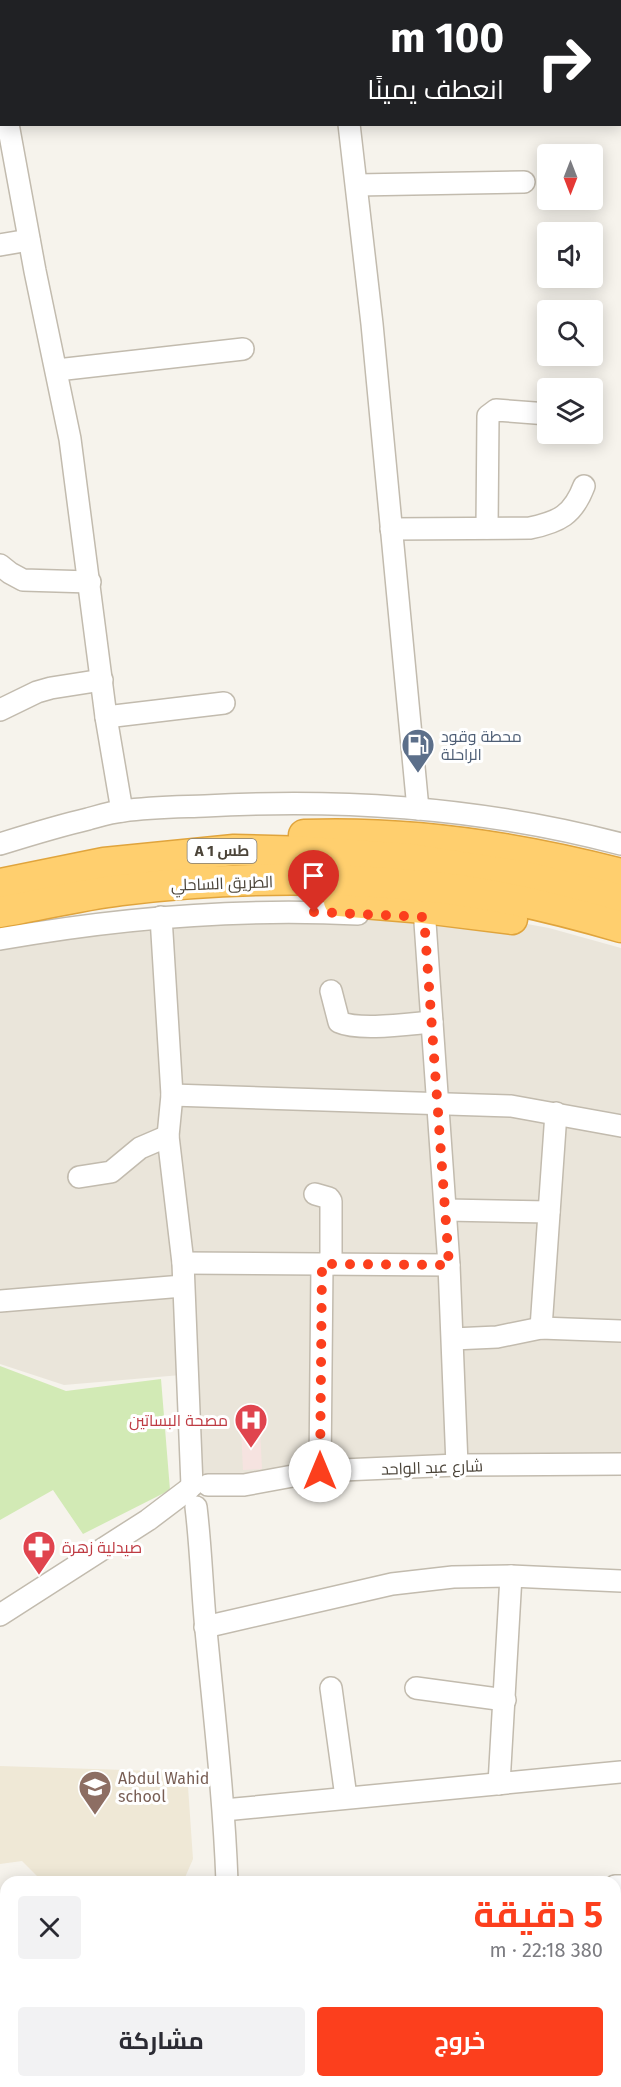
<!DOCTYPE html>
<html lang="ar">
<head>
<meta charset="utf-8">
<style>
	:root { --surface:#fff; --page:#f2f2f3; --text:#2b2b33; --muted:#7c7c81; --accent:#fc3f1d }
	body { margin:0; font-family:"Fira Sans",Cairo,sans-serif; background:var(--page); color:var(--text); direction:rtl; height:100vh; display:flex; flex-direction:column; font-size:22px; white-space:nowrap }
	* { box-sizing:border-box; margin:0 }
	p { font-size:20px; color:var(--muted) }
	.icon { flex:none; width:33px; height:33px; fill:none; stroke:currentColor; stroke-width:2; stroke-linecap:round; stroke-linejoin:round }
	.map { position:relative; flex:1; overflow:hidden; direction:ltr }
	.details { position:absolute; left:0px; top:1876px; width:621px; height:212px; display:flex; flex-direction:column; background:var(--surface); border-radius:18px 18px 0 0; box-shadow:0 3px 15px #0003; direction:rtl }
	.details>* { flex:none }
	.banner { position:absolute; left:0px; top:0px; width:621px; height:126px; box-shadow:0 3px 15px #0003; direction:rtl; background:#202124; color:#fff; overflow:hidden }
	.needle { width:39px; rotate:180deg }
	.fabs { position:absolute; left:537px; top:144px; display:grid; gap:12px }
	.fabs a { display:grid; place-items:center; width:66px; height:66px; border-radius:6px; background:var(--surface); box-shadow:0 3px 15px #0003; font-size:30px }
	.pin { position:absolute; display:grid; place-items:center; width:51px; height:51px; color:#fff; margin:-62px -26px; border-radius:50% 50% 50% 0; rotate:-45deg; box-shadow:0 0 6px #0007 }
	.pin .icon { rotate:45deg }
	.me { position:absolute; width:66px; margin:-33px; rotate:0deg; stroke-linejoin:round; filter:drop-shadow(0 0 4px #0008) }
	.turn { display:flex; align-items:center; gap:21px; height:126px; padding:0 18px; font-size:27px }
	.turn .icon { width:78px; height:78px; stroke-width:2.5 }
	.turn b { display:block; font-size:42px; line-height:51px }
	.round { display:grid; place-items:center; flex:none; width:63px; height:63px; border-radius:6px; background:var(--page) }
	.headline { display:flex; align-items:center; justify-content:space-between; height:102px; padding:0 18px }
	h1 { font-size:36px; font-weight:700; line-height:45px; color:var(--accent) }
	.primary-button { display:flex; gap:12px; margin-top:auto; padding:12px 18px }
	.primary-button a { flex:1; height:69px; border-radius:6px; background:var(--accent); color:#fff; font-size:24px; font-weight:700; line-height:69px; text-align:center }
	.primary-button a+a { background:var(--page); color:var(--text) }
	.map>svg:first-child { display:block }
	.residential { fill:#eae5da }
	.education { fill:#efe8d6 }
	.medical { fill:#f6e3e0 }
	.green { fill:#d2eab5 }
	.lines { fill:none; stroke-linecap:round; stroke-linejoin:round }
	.minor-casing { stroke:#c2bbae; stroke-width:24 }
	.highway-casing { stroke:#e0a43c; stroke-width:33 }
	.minor { stroke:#fff; stroke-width:21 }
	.highway { stroke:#ffcf6e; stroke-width:30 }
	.route { stroke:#fc3f1d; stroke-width:10; stroke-dasharray:0 18 }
	.labels { text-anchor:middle; stroke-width:6; stroke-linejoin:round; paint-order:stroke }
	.shield { fill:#fff; stroke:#817c74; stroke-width:1.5 }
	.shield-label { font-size:15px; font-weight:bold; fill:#4b4439 }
	.service-label { font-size:16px; fill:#4e5e75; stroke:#fff; text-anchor:start }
	.street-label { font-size:16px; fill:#4b4439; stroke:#fff }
	.health-label { font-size:16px; fill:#be3a42; stroke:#fff; text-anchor:end }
	.education-label { font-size:16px; fill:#785e54; stroke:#fff; text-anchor:start }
</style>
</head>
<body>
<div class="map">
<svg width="621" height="2087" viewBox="0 0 621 2087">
	<rect width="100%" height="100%" fill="#f6f3ec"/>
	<!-- residential -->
	<path class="residential" d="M181,915l324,5 44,8 72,20v517l-416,18 -15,-26 -9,-82 -117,10 -64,-21v-424z"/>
	<!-- education -->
	<path class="education" d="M0,1766l187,6 6,87 -10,23h-140l-21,-21 -22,3z"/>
	<!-- medical -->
	<path class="medical" d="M260,1429l2,40 -19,1 -2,-40z"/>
	<!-- green -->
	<path class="green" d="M0,1366l66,25 95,-12 9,111 -87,44 -30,-44 -53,30z"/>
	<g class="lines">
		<!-- minor casing -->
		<g class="minor-casing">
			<g id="minor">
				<path d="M342,0v2"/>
				<path d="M0,82l2,8"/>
				<path d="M8,124l27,147 35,168 36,278 16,94"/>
				<path d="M349,124l23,200 46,485"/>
				<path d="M357,185l167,-3"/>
				<path d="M0,245l29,-5"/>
				<path d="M57,370l186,-21"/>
				<path d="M487,528l1,-112 8,-6 52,4"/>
				<path d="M391,529l139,-1c29,-6 43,-13 54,-42"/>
				<path d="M0,565l10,8 13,7 67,2"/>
				<path d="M0,710l37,-18 14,-4 51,-8"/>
				<path d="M106,717l118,-14"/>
				<path d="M0,844c29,-9 58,-18 88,-25 11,-3 23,-7 35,-8 27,-4 55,-4 82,-5 140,-8 280,2 416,38"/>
				<path d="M424,908l25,357 8,200"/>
				<path d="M161,917l11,178 -4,41 15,127 9,223"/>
				<path d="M0,939c118,-21 237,-31 358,-25"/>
				<path d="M331,991l8,31c20,9 69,2 93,0"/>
				<path d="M172,1095l339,11 110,20"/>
				<path d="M79,1177l32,-5 29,-24 28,-12"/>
				<path d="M315,1194l14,4 2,3v63"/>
				<path d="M446,1210l103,2"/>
				<path d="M183,1263l266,2"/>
				<path d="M0,1301l183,-15"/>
				<path d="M541,1328l15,-215"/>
				<path d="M453,1339l44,-2 44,-9 80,3"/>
				<path d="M320,1471l2,-207"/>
				<path d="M208,1485h36l76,-14 137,-6 164,-1"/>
				<path d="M196,1507c5,41 6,82 10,123 8,84 18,168 21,252"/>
				<path d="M0,1615l148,-95 41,-31"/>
				<path d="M205,1627l187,-43 61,-7 58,-1 110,5"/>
				<path d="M331,1688l15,109"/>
				<path d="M416,1688l89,12"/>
				<path d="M499,1784l12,-208"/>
				<path d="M224,1810l397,-38"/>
				<path d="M615,1886h6"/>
				<path d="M0,2051l6,-1"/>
				<path d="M236,2087v-5"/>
			</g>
		</g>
		<!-- highway casing -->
		<g class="highway-casing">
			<g id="highway">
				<path d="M304,835c108,-4 213,12 317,39"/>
				<path d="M0,884l104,-21 130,-13 75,2 102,7 116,18 94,23"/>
				<path d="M339,901l85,7 88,11"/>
				<path d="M0,912c40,-7 80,-17 121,-22 106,-13 216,-14 322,-2 60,7 120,22 178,39"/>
			</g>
		</g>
		<!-- minor -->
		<use href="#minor" class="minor"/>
		<!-- highway -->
		<use href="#highway" class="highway"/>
	</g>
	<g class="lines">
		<!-- route -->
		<path class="route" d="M314,912l110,5 25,348 -127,-1 -2,207"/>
	</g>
	<!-- icons -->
	<defs>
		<g id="fuel-pin" transform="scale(1.725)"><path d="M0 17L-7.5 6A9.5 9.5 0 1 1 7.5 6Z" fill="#5c6f8a" stroke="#fff"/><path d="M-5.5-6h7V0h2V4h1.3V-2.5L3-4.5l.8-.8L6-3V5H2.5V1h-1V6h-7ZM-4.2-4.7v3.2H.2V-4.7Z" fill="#fff"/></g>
		<g id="hospital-pin" transform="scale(1.725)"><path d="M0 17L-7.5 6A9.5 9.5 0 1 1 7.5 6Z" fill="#e0444e" stroke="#fff"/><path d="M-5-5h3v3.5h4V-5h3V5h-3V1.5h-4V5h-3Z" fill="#fff"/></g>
		<g id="pharmacy-pin" transform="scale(1.725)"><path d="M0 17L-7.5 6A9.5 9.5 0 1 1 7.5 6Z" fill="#e0444e" stroke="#fff"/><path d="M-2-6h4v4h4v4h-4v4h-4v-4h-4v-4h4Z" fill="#fff"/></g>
		<g id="school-pin" transform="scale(1.725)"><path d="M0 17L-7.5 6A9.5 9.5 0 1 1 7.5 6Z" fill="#8d6e63" stroke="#fff"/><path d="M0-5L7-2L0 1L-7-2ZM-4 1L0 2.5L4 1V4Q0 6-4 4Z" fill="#fff"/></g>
	</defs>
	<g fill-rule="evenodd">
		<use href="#fuel-pin" x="418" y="745"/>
		<use href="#hospital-pin" x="251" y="1420"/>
		<use href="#pharmacy-pin" x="39" y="1547"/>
		<use href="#school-pin" x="95" y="1787"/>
	</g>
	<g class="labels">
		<!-- shield labels -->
		<rect class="shield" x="187.5" y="839" width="69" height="24" rx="4.5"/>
		<g class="shield-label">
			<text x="222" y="856">A 1 طس</text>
		</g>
		<!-- service labels -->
		<g class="service-label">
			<text x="441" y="742">محطة وقود<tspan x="441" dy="18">الراحلة</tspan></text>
		</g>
		<!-- street labels -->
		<g class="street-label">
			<text transform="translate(222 883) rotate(-2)" y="6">الطريق الساحلي</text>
			<text transform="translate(432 1467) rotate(-2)" y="6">شارع عبد الواحد</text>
		</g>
		<!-- health labels -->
		<g class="health-label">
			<text x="228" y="1426">مصحة البساتين</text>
			<text x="62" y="1553" text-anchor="start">صيدلية زهرة</text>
		</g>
		<!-- education labels -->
		<g class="education-label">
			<text x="118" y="1784">Abdul Wahid<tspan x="118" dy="18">school</tspan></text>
		</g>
	</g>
</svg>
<div class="fabs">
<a><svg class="needle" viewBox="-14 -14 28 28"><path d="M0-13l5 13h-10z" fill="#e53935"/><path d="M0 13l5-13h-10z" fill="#7c7c81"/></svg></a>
<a><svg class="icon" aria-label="sound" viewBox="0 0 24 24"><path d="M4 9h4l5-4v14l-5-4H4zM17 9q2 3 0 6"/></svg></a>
<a><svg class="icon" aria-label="search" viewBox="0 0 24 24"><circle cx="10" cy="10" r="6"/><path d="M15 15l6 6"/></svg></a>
<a><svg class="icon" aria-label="layers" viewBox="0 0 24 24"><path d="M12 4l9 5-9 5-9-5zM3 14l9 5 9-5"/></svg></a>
</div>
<div class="pin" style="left:314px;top:912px;background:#d93025"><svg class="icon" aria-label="arrive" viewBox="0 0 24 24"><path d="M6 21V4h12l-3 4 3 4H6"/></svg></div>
<svg class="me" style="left:320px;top:1471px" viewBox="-20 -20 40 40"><circle r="19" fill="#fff"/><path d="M0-13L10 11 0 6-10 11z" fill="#fc3f1d"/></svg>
<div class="banner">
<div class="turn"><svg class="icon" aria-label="right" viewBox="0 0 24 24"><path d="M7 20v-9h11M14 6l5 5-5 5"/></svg><div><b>100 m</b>انعطف يمينًا</div></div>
</div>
<section class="details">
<div class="headline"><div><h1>5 دقيقة</h1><p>380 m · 22:18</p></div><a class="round"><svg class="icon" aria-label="close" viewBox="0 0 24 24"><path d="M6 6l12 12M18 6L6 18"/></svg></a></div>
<div class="primary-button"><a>خروج</a><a>مشاركة</a></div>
</section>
</div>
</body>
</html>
